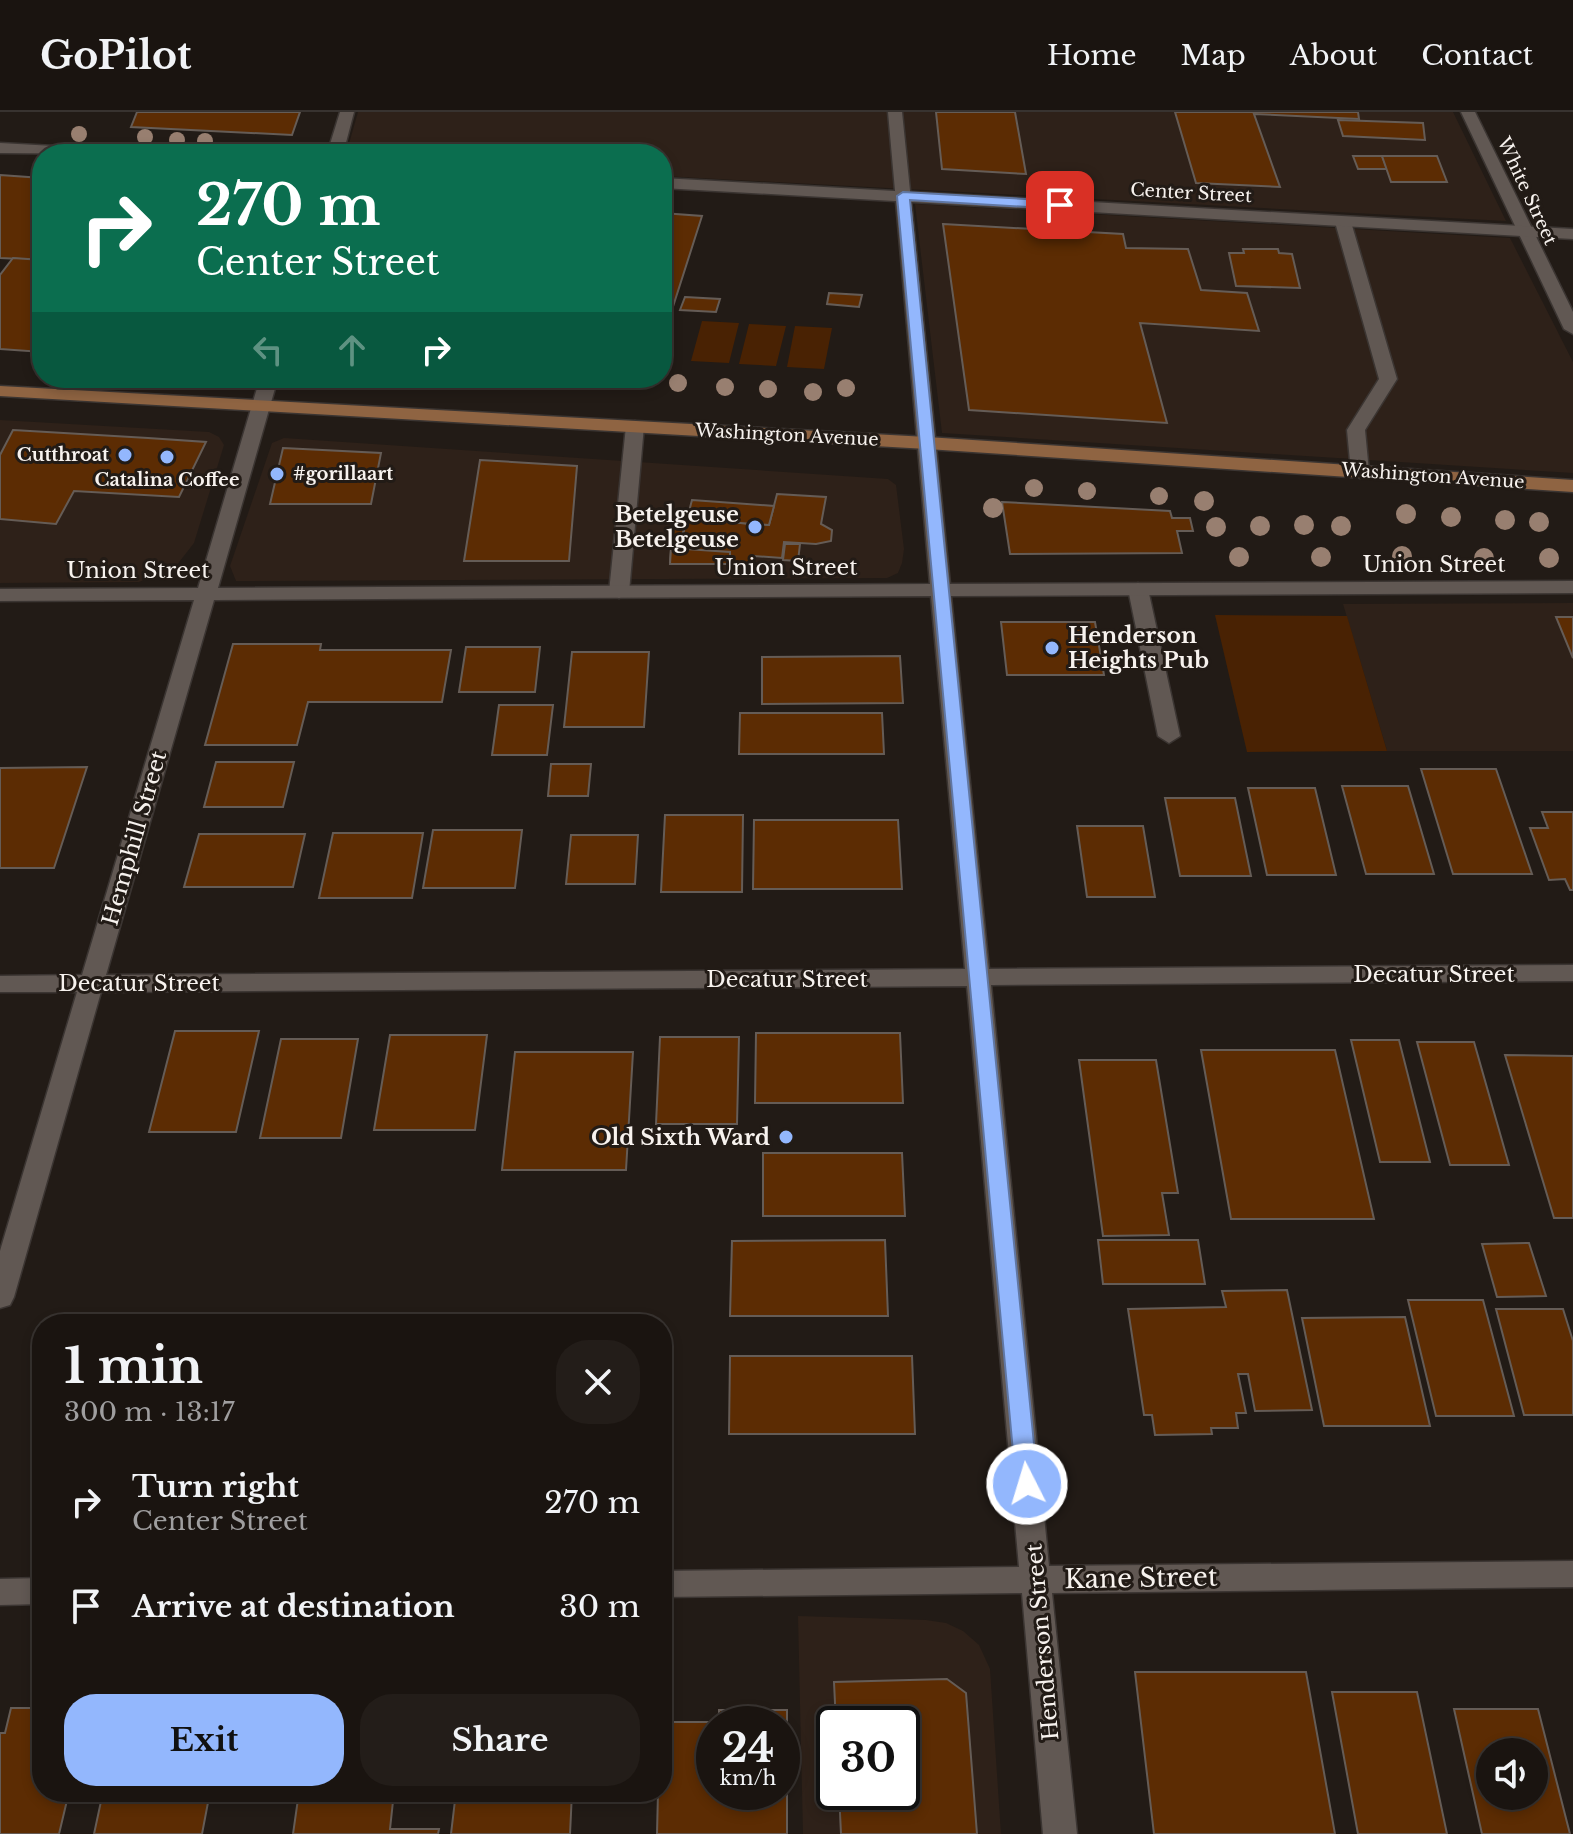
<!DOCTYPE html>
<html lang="en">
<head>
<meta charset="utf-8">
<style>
	:root { --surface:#1a1410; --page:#231d19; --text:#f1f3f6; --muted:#9f9e9f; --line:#383330; --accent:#93b7fd }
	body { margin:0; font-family:"Libre Baskerville",serif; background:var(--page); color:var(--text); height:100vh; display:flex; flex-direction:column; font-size:30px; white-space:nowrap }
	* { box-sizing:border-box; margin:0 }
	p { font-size:26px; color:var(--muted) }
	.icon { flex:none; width:44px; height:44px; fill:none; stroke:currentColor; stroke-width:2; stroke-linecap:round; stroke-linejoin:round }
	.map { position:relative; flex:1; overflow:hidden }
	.drawer { position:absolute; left:32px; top:1202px; width:640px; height:488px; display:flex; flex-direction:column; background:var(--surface); border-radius:32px; box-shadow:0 4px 12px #0003,0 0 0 2px var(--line) }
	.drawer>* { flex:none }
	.hud { position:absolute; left:32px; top:32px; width:640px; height:244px; border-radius:32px; box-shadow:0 4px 12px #0003,0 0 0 2px var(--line); background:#0b6e4f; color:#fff; overflow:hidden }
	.fabs { position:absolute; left:1476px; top:1626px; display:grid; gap:16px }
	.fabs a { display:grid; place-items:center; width:72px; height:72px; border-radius:50%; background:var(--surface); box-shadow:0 4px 12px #0003,0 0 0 2px var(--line); font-size:40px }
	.speed { position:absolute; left:696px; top:1594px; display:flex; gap:16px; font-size:40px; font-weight:700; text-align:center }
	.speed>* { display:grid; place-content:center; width:104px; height:104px; border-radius:50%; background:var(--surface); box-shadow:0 4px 12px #0003,0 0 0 2px var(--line); line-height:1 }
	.speed small { font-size:20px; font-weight:400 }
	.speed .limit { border:4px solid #111; border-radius:12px; background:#fff; color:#111 }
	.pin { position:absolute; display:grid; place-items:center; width:68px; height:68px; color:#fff; margin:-34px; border-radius:16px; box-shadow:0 4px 12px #0006 }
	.me { position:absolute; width:88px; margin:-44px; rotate:355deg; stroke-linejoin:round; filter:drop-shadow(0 0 6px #0008) }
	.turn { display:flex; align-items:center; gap:28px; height:168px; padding:0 32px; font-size:36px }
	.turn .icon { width:104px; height:104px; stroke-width:2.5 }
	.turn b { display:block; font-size:56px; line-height:68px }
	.lanes { display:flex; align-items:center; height:76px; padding:0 32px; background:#0003; justify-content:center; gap:40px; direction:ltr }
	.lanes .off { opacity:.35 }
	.round { display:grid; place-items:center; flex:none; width:84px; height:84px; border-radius:32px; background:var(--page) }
	.summary { display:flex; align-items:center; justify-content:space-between; height:136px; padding:0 32px }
	h1 { font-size:48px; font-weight:700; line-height:60px }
	.primary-button { display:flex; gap:16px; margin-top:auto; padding:16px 32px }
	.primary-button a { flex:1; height:92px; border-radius:32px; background:var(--accent); color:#111; font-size:32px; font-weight:700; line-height:92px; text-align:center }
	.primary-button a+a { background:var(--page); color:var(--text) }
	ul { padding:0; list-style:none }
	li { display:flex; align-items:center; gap:24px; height:104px; padding:0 32px }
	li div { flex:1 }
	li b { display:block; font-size:30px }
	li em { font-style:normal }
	header { display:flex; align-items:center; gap:48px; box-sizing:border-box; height:112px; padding:0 40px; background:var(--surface); border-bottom:2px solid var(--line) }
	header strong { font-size:38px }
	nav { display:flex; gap:44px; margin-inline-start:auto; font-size:28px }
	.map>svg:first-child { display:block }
	.built { fill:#2e2119; fill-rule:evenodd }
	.green { fill:#492203 }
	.building { fill:#5c2c03; stroke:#655c56; stroke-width:2; fill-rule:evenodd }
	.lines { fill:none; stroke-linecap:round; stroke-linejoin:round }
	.service-casing { stroke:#3b3532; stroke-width:3 }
	.minor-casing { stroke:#3b3532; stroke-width:3 }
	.tertiary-casing { stroke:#3b3532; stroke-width:3 }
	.secondary-casing { stroke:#3b3532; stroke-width:3 }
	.service { fill:#615853; fill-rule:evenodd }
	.minor { fill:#615853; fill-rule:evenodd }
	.tertiary { fill:#615853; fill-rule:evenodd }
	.secondary { fill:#8f6442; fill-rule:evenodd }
	.tree { fill:#987f70 }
	.route { fill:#93b7fd; stroke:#6077a4; stroke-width:2 }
	.poi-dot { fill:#93b7fd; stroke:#221b16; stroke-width:3 }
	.labels { text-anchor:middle; stroke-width:6; stroke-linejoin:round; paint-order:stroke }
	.far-street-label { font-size:18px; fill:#f7f2ee; stroke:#221b16 }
	.far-poi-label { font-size:18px; font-weight:bold; fill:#f7f2ee; stroke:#221b16; text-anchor:end }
	.poi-label { font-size:22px; font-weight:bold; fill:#f7f2ee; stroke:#221b16; text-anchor:end }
	.street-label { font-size:22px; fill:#f7f2ee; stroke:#221b16 }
	.near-street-label { font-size:26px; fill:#f7f2ee; stroke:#221b16 }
</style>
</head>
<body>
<header>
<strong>GoPilot</strong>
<nav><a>Home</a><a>Map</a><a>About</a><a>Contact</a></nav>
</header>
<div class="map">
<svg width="1573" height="1722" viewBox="0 0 1573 1722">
	<rect width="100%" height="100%" fill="#221b16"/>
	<!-- built -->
	<g class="built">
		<path d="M358,0h1095l53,109 -844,-45v-22h-316z"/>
		<path d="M915,92l595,34 63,124v111l-631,-40z"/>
		<path d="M0,308l209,12 10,5 5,8 -30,98 -18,23 -37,16 -139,1z"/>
		<path d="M284,326l604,41 8,6 8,64 -2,14 -4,10 -11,5 -651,3 -6,-15 42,-123z"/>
		<path d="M1573,491v148h-186l-44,-147z"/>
		<path d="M798,1504l128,4 20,3 17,8 16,14 11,24 11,165h-198zM834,1612h68v68h-68z"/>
	</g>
	<!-- green -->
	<g class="green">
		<path d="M702,209l37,2 -10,40 -38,-2z"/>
		<path d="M749,212l37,2 -10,40 -37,-2z"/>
		<path d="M795,214l37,2 -8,41 -37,-2z"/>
		<path d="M1215,503l132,1 40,135 -140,1z"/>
	</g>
	<!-- building -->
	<g class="building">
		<path d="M137,0h163l-8,23 -161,-8z"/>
		<path d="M936,0h79l11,62 -84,-5z"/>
		<path d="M1175,0h183l1,7 -105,-5 26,73 -84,-4z"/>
		<path d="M1338,8l85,3 2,17 -82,-4z"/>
		<path d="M1353,44h29l5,13h-29z"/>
		<path d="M1382,44h55l10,26h-56z"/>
		<path d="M0,63l42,3v82l-42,-2z"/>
		<path d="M662,101l40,3 -40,125z"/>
		<path d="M943,112l180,10 3,14 62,1 13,41 46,3 12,38 -119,-8 27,100 -198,-13z"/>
		<path d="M1243,137h35l1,4 13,1 8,34 -64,-2 -7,-33h15z"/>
		<path d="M13,146l29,2v92l-42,-3v-74z"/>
		<path d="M829,181l33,2 -3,12 -32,-3z"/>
		<path d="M685,185l35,2 -4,13 -36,-2z"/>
		<path d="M13,318l135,8 58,4 -27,55 -105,-6 -18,33 -56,-5v-64z"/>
		<path d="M283,336l98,5 -10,51h-101z"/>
		<path d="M480,348l97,6 -8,95h-105z"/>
		<path d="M777,382l49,3 -5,27 11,6 -1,11 -15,3 -32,-2 -2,16 -28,-2 -1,7 -77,-1 11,-43 82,6z"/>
		<path d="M692,388l82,6 -5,19 -82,-6z"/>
		<path d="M1002,390l168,9 2,7h18l3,13h-16l5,22 -172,1z"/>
		<path d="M673,412h12l-9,38h-6z"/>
		<path d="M785,432h15l-2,17 -15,-1z"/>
		<path d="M671,436l59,4v12h-60z"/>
		<path d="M1556,505h17v41z"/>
		<path d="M1001,510h94l9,53h-97z"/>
		<path d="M233,532h88l-1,6h131l-9,52h-134l-11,43h-92z"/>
		<path d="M466,535h74l-5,45h-76z"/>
		<path d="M572,540h77l-5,75h-80z"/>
		<path d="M900,544l3,47 -141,1v-47z"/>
		<path d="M499,593h54l-6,50h-55z"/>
		<path d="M740,601h142l2,41h-145z"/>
		<path d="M216,650h78l-11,45h-79z"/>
		<path d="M551,652h40l-3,32h-40z"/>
		<path d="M87,655l-33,101h-54v-100z"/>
		<path d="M1421,657h75l36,105h-79z"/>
		<path d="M1342,674h66l26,88h-68z"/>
		<path d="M1248,676h67l21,87h-69z"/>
		<path d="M1165,686h70l16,78h-71z"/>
		<path d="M1542,700h31v78h-3l-5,-11 -16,1 -19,-52h18z"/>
		<path d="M665,703h78l-1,77h-81z"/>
		<path d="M754,708h144l4,69h-149z"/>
		<path d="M1077,714h66l12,71h-68z"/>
		<path d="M433,718h89l-7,58h-92z"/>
		<path d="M333,721h90l-11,65h-93z"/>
		<path d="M199,722h106l-12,53h-109z"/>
		<path d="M571,723h67l-3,49h-69z"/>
		<path d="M175,919h84l-23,101h-87z"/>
		<path d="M756,921h144l3,70h-148z"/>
		<path d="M390,923h97l-12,95h-101z"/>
		<path d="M660,925h79l-2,87h-81z"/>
		<path d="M281,927h77l-17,99h-81z"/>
		<path d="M1351,928h48l31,122h-50z"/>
		<path d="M1417,930h57l35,123h-59z"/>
		<path d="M1201,938h134l39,169h-143z"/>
		<path d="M515,940h118l-7,118h-124z"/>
		<path d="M1505,943l68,1v162h-19z"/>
		<path d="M1079,948h77l22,133h-16l7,42 -66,1z"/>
		<path d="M763,1041h139l3,63h-142z"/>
		<path d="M885,1128l3,76h-158l2,-75z"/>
		<path d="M1098,1128h100l7,44h-102z"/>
		<path d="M1529,1131l17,53 -49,1 -15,-53z"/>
		<path d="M1287,1178l25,120 -57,1 -7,-37h-10l8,39h-10l2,15h-27l1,6 -57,1 -3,-20h-8l-16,-106 98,-2 -4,-16z"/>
		<path d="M1408,1188h75l31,116h-78z"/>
		<path d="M1496,1197h67l10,32v74h-49z"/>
		<path d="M489,1204h98l-1,8h-98z"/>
		<path d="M321,1205l-1,7h-91l1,-6z"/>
		<path d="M349,1205h100l-1,7h-100z"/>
		<path d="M1405,1205l25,109h-106l-22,-108z"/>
		<path d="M730,1244h182l3,78h-186z"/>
		<path d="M1135,1560h171l29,162h-181z"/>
		<path d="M947,1567l19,14 11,141h-136l-2,-42h63v-68h-66l-2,-42z"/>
		<path d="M1332,1580h85l30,142h-89z"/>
		<path d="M11,1596h31v84h27l-10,42h-59v-101h5z"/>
		<path d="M1454,1597h84l32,125h-88zM1490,1640h44v44h-44z"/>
		<path d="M719,1598h68v124h-130l1,-42h4v-70h57zM714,1612h68v68h-68z"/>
		<path d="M103,1680h107l-8,42h-108z"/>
		<path d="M299,1680h95l-4,37h49l-1,5h-145z"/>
		<path d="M456,1680h116l-2,42h-119z"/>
	</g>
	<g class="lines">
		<!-- service casing -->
		<g class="service-casing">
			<g id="service">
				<path d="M1343,105l8,5 46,157 -32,51 4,42 -9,6 -9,-6 -4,-42 32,-51 -44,-157z"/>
				<path d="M635,309l9,5 -15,166 -10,6 -10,-6 17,-166z"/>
				<path d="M1138,471l10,6 32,147 -11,7 -11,-7 -30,-147z"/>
			</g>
		</g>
		<!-- minor casing -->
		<g class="minor-casing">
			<g id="minor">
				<path d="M340,0h14l-11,42h-16z"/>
				<path d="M888,0h14l48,472 623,-3v12l-622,3 38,373 584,-4v16l-582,4 58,581 524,-5v26l-521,6 25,241h-34l-21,-241 -360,4v-26l357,-4 -52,-581 -866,6 -87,305 -4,8 -10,3v-57l77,-259h-77v-16l82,-1 112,-375 -194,1v-12l198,-1 62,-210h18l-60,210 712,-4zM931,484l34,373 -859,6 108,-375z"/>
				<path d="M1461,0h14l98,200v22l-9,-5z"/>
				<path d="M42,1466v26l-42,1v-26z"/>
			</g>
		</g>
		<!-- tertiary casing -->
		<g class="tertiary-casing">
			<g id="tertiary">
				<path d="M0,31l108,6 8,5 -116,-1z"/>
				<path d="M662,66l911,51v10l-911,-51z"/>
			</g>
		</g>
		<!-- secondary casing -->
		<g class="secondary-casing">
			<path id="secondary" d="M0,274l927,51 646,43v12l-646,-43 -927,-53z"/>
		</g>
		<!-- service -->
		<use href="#service" class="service"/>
		<!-- minor -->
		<use href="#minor" class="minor"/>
		<!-- tertiary -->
		<use href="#tertiary" class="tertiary"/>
		<!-- secondary -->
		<use href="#secondary" class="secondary"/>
	</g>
	<!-- trees -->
	<g class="tree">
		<circle cx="79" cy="22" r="8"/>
		<circle cx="145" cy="25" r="8"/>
		<circle cx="177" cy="28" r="8"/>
		<circle cx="205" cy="29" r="8"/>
		<circle cx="678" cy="271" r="9"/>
		<circle cx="725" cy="275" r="9"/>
		<circle cx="846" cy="276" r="9"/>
		<circle cx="768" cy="277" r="9"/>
		<circle cx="813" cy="280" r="9"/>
		<circle cx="1034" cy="376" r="9"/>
		<circle cx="1087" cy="379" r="9"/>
		<circle cx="1159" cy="384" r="9"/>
		<circle cx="1204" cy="389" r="10"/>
		<circle cx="993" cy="396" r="10"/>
		<circle cx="1406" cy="402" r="10"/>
		<circle cx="1451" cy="405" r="10"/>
		<circle cx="1505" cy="408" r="10"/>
		<circle cx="1539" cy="410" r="10"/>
		<circle cx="1304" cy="413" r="10"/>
		<circle cx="1260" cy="414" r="10"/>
		<circle cx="1341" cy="414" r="10"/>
		<circle cx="1216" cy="415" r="10"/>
		<circle cx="1402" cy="444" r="10"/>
		<circle cx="1239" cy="445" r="10"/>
		<circle cx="1321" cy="445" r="10"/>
		<circle cx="1484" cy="446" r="10"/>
		<circle cx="1549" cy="446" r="10"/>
	</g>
	<!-- route -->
	<path class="route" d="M903,80l157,9 6,4 -6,4 -150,-9 128,1284 -3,7 -8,3 -8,-3 -3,-7 -119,-1288z"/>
	<!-- markers -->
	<g class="poi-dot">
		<circle cx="125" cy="343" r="8"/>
		<circle cx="167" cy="345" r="8"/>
		<circle cx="277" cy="362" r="8"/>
		<circle cx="755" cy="415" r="8"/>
		<circle cx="1052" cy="536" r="8"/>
		<circle cx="786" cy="1025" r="8"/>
	</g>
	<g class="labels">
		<!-- far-street labels -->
		<g class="far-street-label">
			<text transform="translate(1527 79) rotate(65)" y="6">White Street</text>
			<text transform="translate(1191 81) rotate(3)" y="6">Center Street</text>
			<text transform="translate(787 323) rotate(3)" y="6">Washington Avenue</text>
			<text transform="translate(1433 364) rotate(4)" y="6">Washington Avenue</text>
		</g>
		<!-- far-poi labels -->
		<g class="far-poi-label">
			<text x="109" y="349">Cutthroat</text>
			<text x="293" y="368" text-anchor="start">#gorillaart</text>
			<text x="167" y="374" text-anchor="middle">Catalina Coffee</text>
		</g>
		<!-- poi labels -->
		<g class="poi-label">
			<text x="739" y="410">Betelgeuse<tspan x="739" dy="25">Betelgeuse</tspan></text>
			<text x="1068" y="531" text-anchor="start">Henderson<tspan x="1068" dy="25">Heights Pub</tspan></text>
			<text x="770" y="1033">Old Sixth Ward</text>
		</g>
		<!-- street labels -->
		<g class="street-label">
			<text x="1434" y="460">Union Street</text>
			<text x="786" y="463">Union Street</text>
			<text x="138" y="466">Union Street</text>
			<text transform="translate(134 726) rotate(-74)" y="8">Hemphill Street</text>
			<text x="1434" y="870">Decatur Street</text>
			<text x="787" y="875">Decatur Street</text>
			<text x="139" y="879">Decatur Street</text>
			<text transform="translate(1042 1530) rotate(-95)" y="8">Henderson Street</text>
		</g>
		<!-- near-street labels -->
		<g class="near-street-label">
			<text transform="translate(1141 1466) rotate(-1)" y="9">Kane Street</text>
		</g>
	</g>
</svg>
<div class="fabs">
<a><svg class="icon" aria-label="sound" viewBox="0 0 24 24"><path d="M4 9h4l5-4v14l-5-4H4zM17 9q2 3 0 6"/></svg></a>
</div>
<div class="speed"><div>24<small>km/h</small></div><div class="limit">30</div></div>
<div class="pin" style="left:1060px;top:93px;background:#d93025"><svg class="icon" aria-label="arrive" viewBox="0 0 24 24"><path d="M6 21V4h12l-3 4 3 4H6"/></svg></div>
<svg class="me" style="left:1027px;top:1372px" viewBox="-20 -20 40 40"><circle r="17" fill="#93b7fd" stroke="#fff" stroke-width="3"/><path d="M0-11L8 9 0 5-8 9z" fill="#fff"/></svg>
<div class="hud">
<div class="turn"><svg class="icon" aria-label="right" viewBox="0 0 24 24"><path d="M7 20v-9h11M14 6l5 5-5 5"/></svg><div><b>270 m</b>Center Street</div></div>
<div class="lanes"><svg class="icon off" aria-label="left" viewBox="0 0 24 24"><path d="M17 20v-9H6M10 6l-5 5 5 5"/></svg><svg class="icon off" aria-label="ahead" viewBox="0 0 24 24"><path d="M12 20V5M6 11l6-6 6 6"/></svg><svg class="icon" aria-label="right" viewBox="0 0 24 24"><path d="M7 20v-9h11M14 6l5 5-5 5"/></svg></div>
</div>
<section class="drawer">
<div class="summary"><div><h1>1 min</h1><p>300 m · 13:17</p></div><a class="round"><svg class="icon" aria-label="close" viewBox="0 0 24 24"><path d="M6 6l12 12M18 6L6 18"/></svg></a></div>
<ul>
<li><svg class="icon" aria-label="right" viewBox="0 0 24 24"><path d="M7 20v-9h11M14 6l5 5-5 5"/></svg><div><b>Turn right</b><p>Center Street</p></div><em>270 m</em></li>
<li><svg class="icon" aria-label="arrive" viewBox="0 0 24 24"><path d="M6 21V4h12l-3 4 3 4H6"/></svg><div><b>Arrive at destination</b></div><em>30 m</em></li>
</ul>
<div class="primary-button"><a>Exit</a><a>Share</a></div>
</section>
</div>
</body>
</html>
